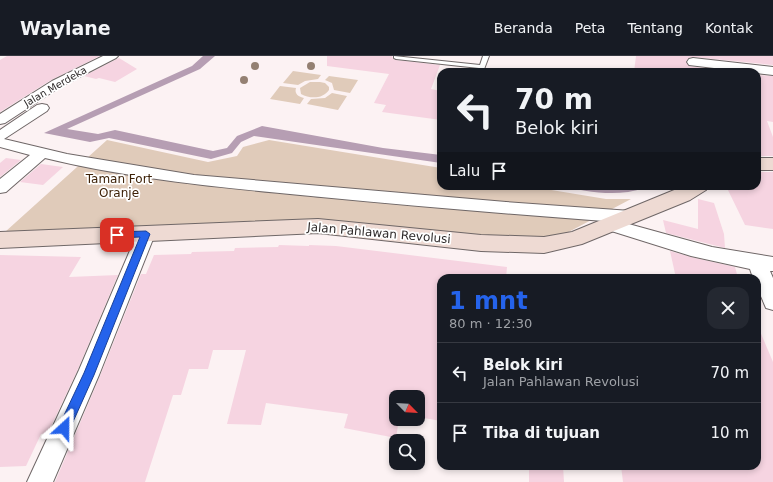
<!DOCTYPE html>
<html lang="id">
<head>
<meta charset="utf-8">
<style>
	:root { --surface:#171b24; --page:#242831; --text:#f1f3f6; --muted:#9ea1a6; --line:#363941; --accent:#2563eb }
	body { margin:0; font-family:"DejaVu Sans",sans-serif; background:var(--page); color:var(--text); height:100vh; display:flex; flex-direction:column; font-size:15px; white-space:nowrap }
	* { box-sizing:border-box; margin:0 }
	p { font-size:13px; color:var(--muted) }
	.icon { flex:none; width:22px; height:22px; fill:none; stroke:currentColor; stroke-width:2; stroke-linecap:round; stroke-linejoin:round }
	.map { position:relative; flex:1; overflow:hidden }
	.panel { position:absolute; left:437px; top:218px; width:324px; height:196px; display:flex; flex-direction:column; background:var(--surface); border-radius:12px; box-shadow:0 2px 6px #0003 }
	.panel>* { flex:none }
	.banner { position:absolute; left:437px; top:12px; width:324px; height:122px; border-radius:12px; box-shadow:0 2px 6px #0003; background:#171b24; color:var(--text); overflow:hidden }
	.needle { width:26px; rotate:114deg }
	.fabs { position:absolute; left:389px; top:334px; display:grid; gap:8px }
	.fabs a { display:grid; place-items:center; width:36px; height:36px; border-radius:8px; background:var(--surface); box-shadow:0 2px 6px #0003; font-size:20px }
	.pin { position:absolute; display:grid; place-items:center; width:34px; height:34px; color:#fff; margin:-17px; border-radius:8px; box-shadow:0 2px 6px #0006 }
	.me { position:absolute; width:44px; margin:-22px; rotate:24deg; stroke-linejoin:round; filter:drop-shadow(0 0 3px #0008) }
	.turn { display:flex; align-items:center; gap:14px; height:84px; padding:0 12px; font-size:18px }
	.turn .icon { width:52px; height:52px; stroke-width:2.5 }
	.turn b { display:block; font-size:28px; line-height:34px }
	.then { display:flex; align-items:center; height:38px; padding:0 12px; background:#0003; gap:8px; font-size:15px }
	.round { display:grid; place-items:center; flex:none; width:42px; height:42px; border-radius:12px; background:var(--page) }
	.headline { display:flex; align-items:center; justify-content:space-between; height:68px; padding:0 12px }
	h1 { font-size:24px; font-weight:700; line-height:30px; color:var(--accent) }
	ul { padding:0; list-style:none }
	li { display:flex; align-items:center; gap:12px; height:60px; padding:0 12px; border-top:1px solid var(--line) }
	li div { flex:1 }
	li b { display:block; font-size:15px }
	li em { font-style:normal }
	header { display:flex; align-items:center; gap:24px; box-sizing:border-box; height:56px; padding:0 20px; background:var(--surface); border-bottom:1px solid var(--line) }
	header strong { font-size:19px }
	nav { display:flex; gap:22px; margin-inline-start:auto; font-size:14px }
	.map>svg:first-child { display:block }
	.green { fill:#e0cbba }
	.water { fill:#b69eb3 }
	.building { fill:#f6d4e1 }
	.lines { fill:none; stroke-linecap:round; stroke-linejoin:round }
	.lane-casing { stroke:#6f6767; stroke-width:2 }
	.street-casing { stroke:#6f6767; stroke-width:2 }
	.secondary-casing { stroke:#6f6767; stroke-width:2 }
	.lane { fill:#fff; fill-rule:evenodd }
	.street { fill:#fff; fill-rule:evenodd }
	.secondary { fill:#eedad3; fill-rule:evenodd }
	.tree { fill:#948072 }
	.route { fill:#2563eb; stroke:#184099 }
	.labels { text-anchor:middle; stroke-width:3.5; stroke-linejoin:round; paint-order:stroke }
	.far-street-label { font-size:10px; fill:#2e2a2a; stroke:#fff }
	.park-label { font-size:12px; fill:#3e2208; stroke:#fff }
	.street-label { font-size:12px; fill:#2e2a2a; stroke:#fff }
</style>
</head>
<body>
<header>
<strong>Waylane</strong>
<nav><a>Beranda</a><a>Peta</a><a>Tentang</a><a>Kontak</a></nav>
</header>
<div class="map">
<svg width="773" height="426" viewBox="0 0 773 426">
	<rect width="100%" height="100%" fill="#fcf2f3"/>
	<!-- green -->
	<g class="green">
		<path d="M293,15l28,4 -3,4 -13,2 -7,4 -15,-2z"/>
		<path d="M329,20l29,4 -8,13 -16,-3 -2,-7 -7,-3z"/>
		<path d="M310,26h10l5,1 4,4v3c-6,9 -19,9 -28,4l-1,-6z"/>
		<path d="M280,30l16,2c-2,6 3,9 8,10l-4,6 -30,-5z"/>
		<path d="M332,37l15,3 -9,14 -31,-6 4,-5 14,-1z"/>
		<path d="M107,84l101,22 29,-6 6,-9 26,-7 172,28v18h86l79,13h25l-70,37 -77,1 -164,-16 -315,11z"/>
	</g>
	<!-- water -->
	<g class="water">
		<path d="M203,0h12l-15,13 -133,60 31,5 17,-4 98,21 14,-3 10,-12 25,-10 121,22 58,7v8l-187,-27 -13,6 -9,11 -21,6 -102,-21 -19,4 -46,-9 148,-67z"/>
		<path d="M557,130h44l11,2 33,-2v2c-31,10 -57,3 -88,-2z"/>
	</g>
	<!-- building -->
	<g class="building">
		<path d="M7,0h93l-49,24 -51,32v-52z"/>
		<path d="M327,0h65l1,3 3,1 44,5 -9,24 10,2v29l-59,-8 4,-7 -12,-2 15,-29 -62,-8z"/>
		<path d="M636,0h137v9l-80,-8 -4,1 -3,3 3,5 46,6h-101z"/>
		<path d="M119,2l18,11 -22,13 -16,-4 -3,1 -12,-3z"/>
		<path d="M757,19l16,1v46l-6,-1 6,16v19h-16z"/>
		<path d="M6,102l15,2 -21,17v-14z"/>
		<path d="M41,108l22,3 -20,18 -23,-3z"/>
		<path d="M757,116h16v57l-28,-4 -19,-39h31z"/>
		<path d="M698,143l16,4 10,31 1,14 -59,-15 -3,-13 35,9z"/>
		<path d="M279,189l30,1v-1l27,1 171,21 -1,11h-65v143l-23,-4v-20h-22v22h3l-3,19 -52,-10 4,-14 -82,-11 -5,22 -34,-1 19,-74h-33l-5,19h-19l-8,26h-8l-28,87h-90l45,-106 41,-102h5l8,-19 37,-1 1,-2 42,-1 1,-3 43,-1z"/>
		<path d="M670,195l21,6 44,10 3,11h-62z"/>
		<path d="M0,199l81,2 -12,20 49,-2 -40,94 -30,64 -7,1 -15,32 -26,1z"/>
		<path d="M757,268l16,38v120h-150l-2,-16h136z"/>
		<path d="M529,410h34l1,16h-35z"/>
	</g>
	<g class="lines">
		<!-- lane casing -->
		<g class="lane-casing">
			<path id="lane" d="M394,0l86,9 3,-9h6l-6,16h-6l2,-4 -83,-9 -2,-1z"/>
		</g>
		<!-- street casing -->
		<g class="street-casing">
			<g id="street">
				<path d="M103,0h15l-2,2 -56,29 -55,36 -5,1v-10l52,-33z"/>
				<path d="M693,2l80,9v8l-84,-10 -2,-3 2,-3z"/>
				<path d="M42,48l5,1 2,3 -2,3 -43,28 63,15 127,21 312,27 125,9 6,2 3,4 -3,4 -12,2 87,24 61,10v14h-3l3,7v32l-7,-2 -9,-21v-9h-4l-3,-9 -59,-13 -86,-27 -3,-4 2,-4c-94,-7 -189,-15 -283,-24 -93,-9 -186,-17 -276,-39l-39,34 -6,1v-14l30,-24 -30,-8v-17l37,-25z"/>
				<path d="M146,171l6,2 3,5 -56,141 -46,107h-26l52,-112 58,-136 3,-5z"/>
			</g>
		</g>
		<!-- secondary casing -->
		<g class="secondary-casing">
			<g id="secondary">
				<rect x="757" y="102" width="16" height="12"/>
				<path d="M684,130h24l-2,4 -16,10 -108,44 -38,9 -63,-2 -163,-18 -318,15v-16l318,-13 163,16 63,2 28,-5z"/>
			</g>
		</g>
		<!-- lane -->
		<use href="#lane" class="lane"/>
		<!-- street -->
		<use href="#street" class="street"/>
		<!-- secondary -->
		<use href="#secondary" class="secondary"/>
	</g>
	<!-- trees -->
	<g class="tree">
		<circle cx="255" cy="10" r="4"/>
		<circle cx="311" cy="10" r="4"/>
		<circle cx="244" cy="24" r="4"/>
	</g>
	<!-- route -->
	<path class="route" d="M146,175l4,3 -56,141 -26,58 -4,1 -4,-1 -2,-5 26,-55 56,-136 -23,1 -4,-3 4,-3z"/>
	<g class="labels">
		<!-- far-street labels -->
		<g class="far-street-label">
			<text transform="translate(55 30) rotate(-30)" y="4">Jalan Merdeka</text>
		</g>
		<!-- park labels -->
		<g class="park-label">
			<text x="119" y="127">Taman Fort<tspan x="119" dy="14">Oranje</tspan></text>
		</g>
		<!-- street labels -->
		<g class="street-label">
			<text transform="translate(379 177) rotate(5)" y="4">Jalan Pahlawan Revolusi</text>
		</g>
	</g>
</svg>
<div class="fabs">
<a><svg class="needle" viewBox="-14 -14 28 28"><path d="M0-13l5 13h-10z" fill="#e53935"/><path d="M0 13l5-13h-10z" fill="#9ea1a6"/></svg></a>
<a><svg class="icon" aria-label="search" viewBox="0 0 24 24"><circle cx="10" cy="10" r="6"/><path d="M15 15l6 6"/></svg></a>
</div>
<div class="pin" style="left:117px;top:179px;background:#d93025"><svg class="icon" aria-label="arrive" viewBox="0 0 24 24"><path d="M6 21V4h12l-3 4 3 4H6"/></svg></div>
<svg class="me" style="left:64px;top:372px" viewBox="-20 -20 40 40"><path d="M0-17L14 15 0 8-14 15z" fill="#2563eb" stroke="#fff" stroke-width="4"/></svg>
<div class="banner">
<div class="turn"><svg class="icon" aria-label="left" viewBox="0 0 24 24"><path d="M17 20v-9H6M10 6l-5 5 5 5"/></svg><div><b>70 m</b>Belok kiri</div></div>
<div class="then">Lalu<svg class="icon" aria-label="arrive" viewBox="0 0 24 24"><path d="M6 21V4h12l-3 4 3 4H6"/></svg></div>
</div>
<section class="panel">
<div class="headline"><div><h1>1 mnt</h1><p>80 m · 12:30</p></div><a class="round"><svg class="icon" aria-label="close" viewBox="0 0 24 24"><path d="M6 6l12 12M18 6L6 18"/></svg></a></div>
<ul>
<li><svg class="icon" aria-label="left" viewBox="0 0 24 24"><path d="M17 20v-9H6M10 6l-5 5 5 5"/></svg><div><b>Belok kiri</b><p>Jalan Pahlawan Revolusi</p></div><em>70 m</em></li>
<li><svg class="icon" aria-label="arrive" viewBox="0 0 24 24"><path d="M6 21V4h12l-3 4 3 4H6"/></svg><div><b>Tiba di tujuan</b></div><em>10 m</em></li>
</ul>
</section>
</div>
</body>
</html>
